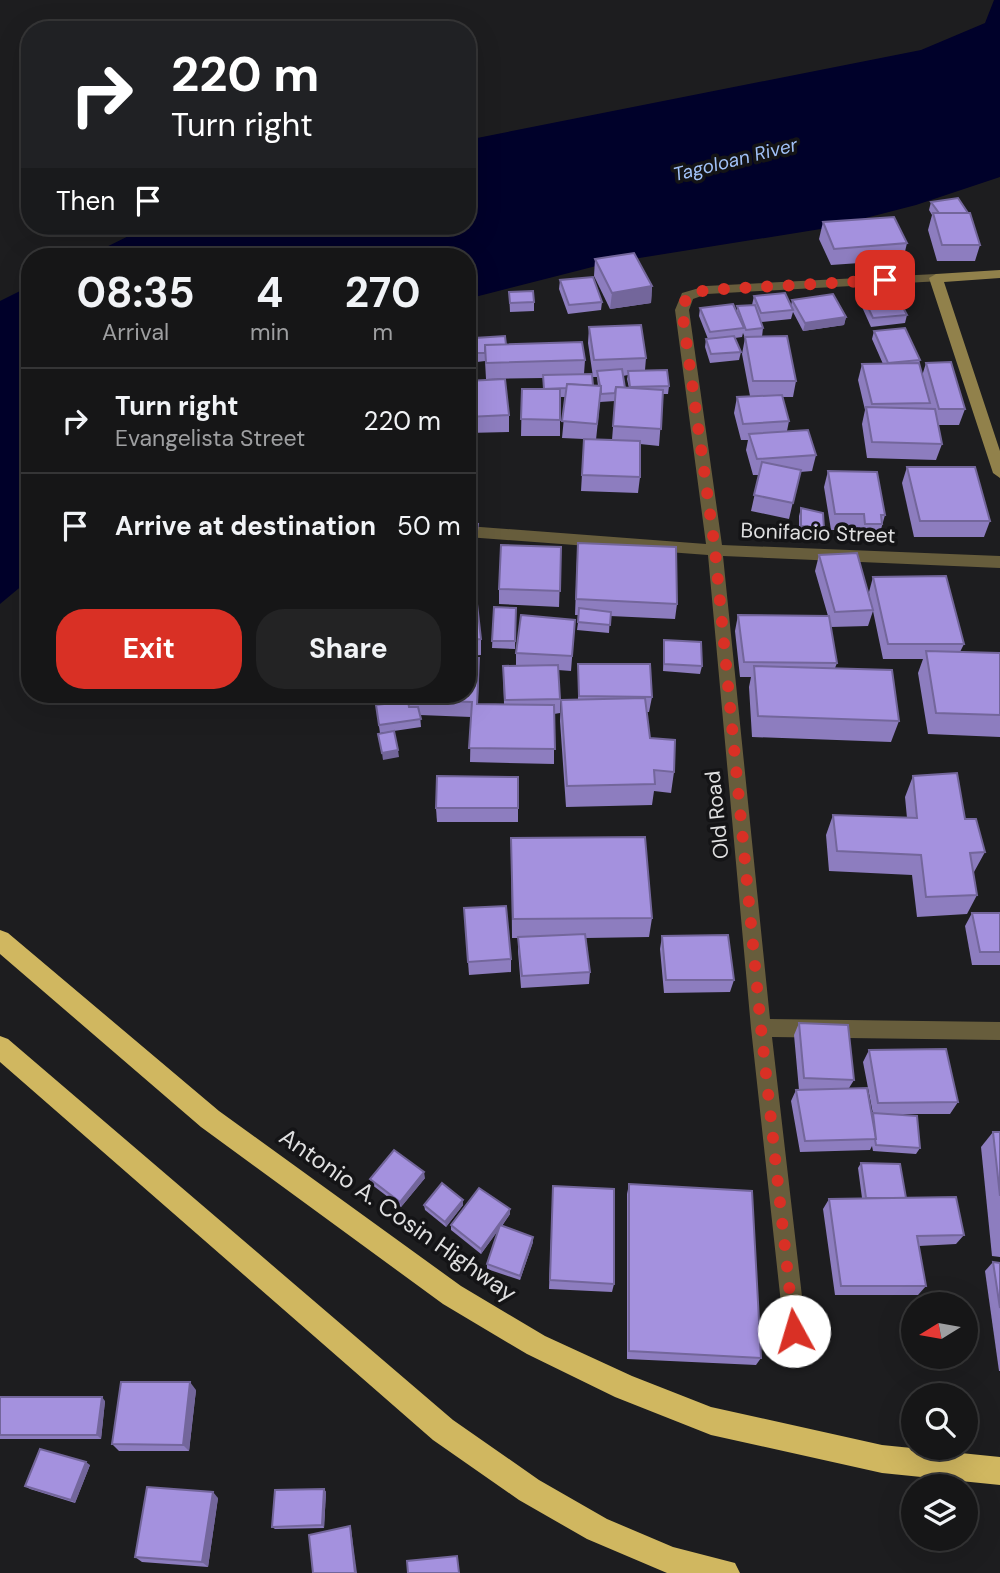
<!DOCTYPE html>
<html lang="en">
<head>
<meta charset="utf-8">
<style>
	:root { --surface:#161617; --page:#232324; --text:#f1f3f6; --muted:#9e9fa1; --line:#353536; --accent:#d93025 }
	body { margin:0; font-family:"DM Sans",sans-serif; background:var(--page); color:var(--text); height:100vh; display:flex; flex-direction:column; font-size:26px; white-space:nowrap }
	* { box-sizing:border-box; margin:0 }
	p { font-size:23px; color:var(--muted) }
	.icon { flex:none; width:38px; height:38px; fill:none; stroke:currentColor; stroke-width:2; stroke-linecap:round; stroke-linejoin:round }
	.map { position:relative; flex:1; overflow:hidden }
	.details { position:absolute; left:21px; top:248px; width:455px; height:455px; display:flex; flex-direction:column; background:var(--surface); border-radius:28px; box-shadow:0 7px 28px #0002,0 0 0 2px var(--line) }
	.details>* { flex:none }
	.banner { position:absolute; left:21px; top:21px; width:455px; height:214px; border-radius:28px; box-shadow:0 7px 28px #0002,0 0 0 2px var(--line); background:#202124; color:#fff; overflow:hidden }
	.needle { width:46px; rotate:259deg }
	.fabs { position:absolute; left:901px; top:1292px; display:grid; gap:14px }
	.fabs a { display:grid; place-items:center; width:77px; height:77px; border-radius:50%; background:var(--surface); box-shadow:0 7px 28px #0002,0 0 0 2px var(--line); font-size:35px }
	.pin { position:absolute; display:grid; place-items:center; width:60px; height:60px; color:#fff; margin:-30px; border-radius:14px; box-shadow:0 4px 10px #0006 }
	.me { position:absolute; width:77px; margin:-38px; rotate:354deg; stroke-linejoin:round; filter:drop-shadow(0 0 5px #0008) }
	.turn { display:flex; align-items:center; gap:24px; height:147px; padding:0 35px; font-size:32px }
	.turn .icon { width:91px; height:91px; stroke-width:2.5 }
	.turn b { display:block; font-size:49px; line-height:60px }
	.then { display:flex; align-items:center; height:66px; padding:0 35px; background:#0003; gap:14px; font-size:26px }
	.eta { display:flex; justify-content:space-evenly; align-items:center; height:119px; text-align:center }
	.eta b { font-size:42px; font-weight:700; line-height:49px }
	.cta { display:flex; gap:14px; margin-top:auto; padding:14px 35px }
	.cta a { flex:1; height:80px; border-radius:28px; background:var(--accent); color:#fff; font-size:28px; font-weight:700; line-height:80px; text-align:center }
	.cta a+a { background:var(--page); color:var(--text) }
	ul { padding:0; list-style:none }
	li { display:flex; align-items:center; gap:21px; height:105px; padding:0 35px; border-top:2px solid var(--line) }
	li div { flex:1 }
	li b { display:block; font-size:26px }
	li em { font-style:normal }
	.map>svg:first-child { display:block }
	.water { fill:#00012a }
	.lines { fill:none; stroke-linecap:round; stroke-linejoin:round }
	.street { fill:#675d3c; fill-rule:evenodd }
	.secondary { fill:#91814b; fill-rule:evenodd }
	.highway { fill:#d0b760; fill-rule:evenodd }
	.wall { fill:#8d7dbf; fill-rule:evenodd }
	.shaded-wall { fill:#73669b }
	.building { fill:#a491de; stroke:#73669b; stroke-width:2 }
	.route { stroke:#d93025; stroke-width:12; stroke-dasharray:0 21.6 }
	.labels { text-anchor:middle; stroke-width:7; stroke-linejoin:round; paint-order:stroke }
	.far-water-label { font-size:19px; font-style:italic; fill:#a1c1f7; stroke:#141416 }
	.street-label { font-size:21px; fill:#dfdfe0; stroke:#141416 }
	.near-street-label { font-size:24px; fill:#dfdfe0; stroke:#141416 }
</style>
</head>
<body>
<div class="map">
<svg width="1000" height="1573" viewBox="0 0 1000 1573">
	<rect width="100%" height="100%" fill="#1d1d1f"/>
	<!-- water -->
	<g class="water">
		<path d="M994,0h6v177l-84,28 -89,23 -219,35 -141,36v-42h-381l63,-31h318v-86l454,-90 64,-27z"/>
		<path d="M30,286v293l-30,25v-303z"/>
	</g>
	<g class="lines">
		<!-- street -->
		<path class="street" d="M936,274l5,1v6l-234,13 -14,5 -4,11 33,235 278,11v12l-277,-12 47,463 230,3v18l-228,-3 34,294 -3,8 -8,3 -8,-3 -3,-8 -33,-303 -43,-473 -241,-18v-11l239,18 -31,-234 7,-17 24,-7z"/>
		<!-- secondary -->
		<path class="secondary" d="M1000,270v8l-56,4 56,169v27l-7,-5 -64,-195 7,-4z"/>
		<!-- highway -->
		<g class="highway">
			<path d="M0,930l8,3 211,178 242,175 84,50 87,40 79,31 171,38 118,12v28l-118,-12 -171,-38 -96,-38 -88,-43 -84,-50 -242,-177 -201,-173z"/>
			<path d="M0,1036l8,3 445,381 86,60 68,39 66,28 62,16 5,10h-73l-80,-34 -68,-39 -86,-60 -433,-378z"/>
		</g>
	</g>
	<!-- wall -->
	<g class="wall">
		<path d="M931,202l49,43 -5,16h-38l-9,-31 4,-15 -3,-5z"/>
		<path d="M823,222l84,21 -4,17 -72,5 -12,-26z"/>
		<path d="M595,259l57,27 -1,17 -41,6 -16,-33z"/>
		<path d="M560,280l42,22 -1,8 -33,4 -9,-25z"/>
		<path d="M509,292l25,10v9l-24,1z"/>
		<path d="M754,296l37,10 1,-6 54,17 -2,8 -41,6 -10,-19 -2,7 -30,3 2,6 -1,9 34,44 -3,16h-11l7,24 -2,10 29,24 -4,16 -12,1 -11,47 -38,-8 8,-36h-6l-7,-25 2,-10h-7l-7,-27 3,-16 13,-1 -8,-42 3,-16 -2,-5 -1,4 -7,1 6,14 -2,8 -29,3 -5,-16 1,-8h2l-9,-23 1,-8 37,4v-6l15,-1z"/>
		<path d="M864,299l43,16 -2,8 -34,4 -9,-20z"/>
		<path d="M589,327l57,31 -1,12 24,16 -1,8h-5l-4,52 -19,-2v33l-2,16 -57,-2 3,-52 -22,-1 4,-41h-6v39h-39l1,-47h21v-11l-57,1 -1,-18 -8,1 -2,-24 110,22 -1,14 9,12h5l-1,-9h-4l-5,-34zM628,375l-1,4 2,9h-4l-2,-12zM600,401v1l15,-1 -3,39h-16z"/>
		<path d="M874,331l46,29 -1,4 3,12 4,-13 39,46 -6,16h-21l4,19 -6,16 -69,-2 -5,-34 3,-14 -7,-30 4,-16h21l-11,-25z"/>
		<path d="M467,381l42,34v17l-42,1z"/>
		<path d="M907,467l83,54 -6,16h-70l-12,-54z"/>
		<path d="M828,471l57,44 -7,25h-18l-1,-10h-28l-7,-43z"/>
		<path d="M801,508l23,21 -2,8 -23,-3v-18z"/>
		<path d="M467,523l11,23 -7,58 10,35v16l-14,1z"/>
		<path d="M561,547l-2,60 -60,-3v-15z"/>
		<path d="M819,555l51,46 -1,-9 4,-15 91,67 -4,8 40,1v84l-72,-3 -10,-61 5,-14h-40l-10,-48 -5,15 -37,1 6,36 -2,5 64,53 -8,21 -139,-5 -3,-50 2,-10h-11l-5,-46 3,-16 90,1 -13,-45z"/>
		<path d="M577,558l100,46 -2,15 -65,-3 -1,17 -32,-3 2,-15h-4z"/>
		<path d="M494,607l22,1 -1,41 -23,-1z"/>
		<path d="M575,620l-4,51 -13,-1 2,29v14l-6,1v50l-84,-2 1,-45 -51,-2 1,12 -41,6 -3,-20 18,-10 -19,-1v-7h91l12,-37 -1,46h26l-1,-38h13v-13z"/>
		<path d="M664,640l38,26 -2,8 -37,-3z"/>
		<path d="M578,664l74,33 -3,15h-2l3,26 24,34 -3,21 -17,-2 -2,14 -86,2 -6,-86 1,-21 17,-1z"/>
		<path d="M913,776l52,43 20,33 -11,20h-1l4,23 -10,19 -50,3 -5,-42 -83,-4 -3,-36 7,-20 74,3 -2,-21z"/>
		<path d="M436,808h82v14h-81z"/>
		<path d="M511,838l141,80 -3,19 -63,1 4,34 -1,12 -68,4 -3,-37v-13h-6z"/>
		<path d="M464,908l47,51v13l-42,3z"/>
		<path d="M972,913h28v52h-28l-7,-39z"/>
		<path d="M662,936l72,44 -4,12 -66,1 -4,-44z"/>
		<path d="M799,1023l55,57 -5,8 23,28 1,-2 -10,-52 6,-12 89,52 -8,12h-65l35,34 -4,6 -43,-3 -1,-5 -2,4 -70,2 -9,-51 5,-11h3l-5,-55z"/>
		<path d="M993,1132h7v125l-8,-1 -11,-109z"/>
		<path d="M861,1163l45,35 58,37 -8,9 -37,2 7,40 -8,9h-83l-12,-86 6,-10 33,-1 -4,-30z"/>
		<path d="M425,1178l-24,29 -30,-23 -1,-5z"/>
		<path d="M629,1184l132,174 -5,7 -129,-6v-165z"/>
		<path d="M553,1186l61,98 -2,8 -63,-3z"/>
		<path d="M424,1205h39l-17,22 -21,-17z"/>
		<path d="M510,1214l-8,12 31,11v5l-13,38 -33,-11v-5l12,-35 -18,25 -30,-24v-5z"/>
		<path d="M993,1262l7,1v108h-1l-14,-100z"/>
		<path d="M196,1390l-7,61h-70l-7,-7z"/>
		<path d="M0,1397l105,4 -4,38h-101z"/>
		<path d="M90,1465l-15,38 -45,-14 -5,-3z"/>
		<path d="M324,1489l2,3 -2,36 -49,1 -3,-2z"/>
		<path d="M218,1498l-10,69 -66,-5 -7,-5z"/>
	</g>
	<!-- shaded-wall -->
	<g class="shaded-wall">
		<path d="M652,286l-1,17 -41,6 2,-16z"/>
		<path d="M846,317l-2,8 -41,6 2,-8z"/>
		<path d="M478,524v22l-9,72 -1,-22z"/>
		<path d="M479,658v16l-2,44v-14z"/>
		<path d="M398,750l1,7 -16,3 -1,-7z"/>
		<path d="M424,1172l1,6 -24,29 -1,-5z"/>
		<path d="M463,1200v5l-17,22 -1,-5z"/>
		<path d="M510,1209v5l-29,40v-5z"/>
		<path d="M533,1237v5l-13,38v-4z"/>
		<path d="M190,1382l6,8 -7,61 -6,-6z"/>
		<path d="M102,1397l3,4 -4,38 -4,-4z"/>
		<path d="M86,1462l4,3 -15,38 -4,-3z"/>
		<path d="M324,1489l2,3 -2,36 -2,-3z"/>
		<path d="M213,1492l5,6 -10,69 -6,-5z"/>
		<path d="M350,1526l1,3 6,44h-2z"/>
	</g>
	<!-- building -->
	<g class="building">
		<path d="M958,198l10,15h-29l-8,-11z"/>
		<path d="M933,213h37l10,32h-38z"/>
		<path d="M894,217l13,26 -73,6 -11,-27z"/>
		<path d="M634,253l18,33 -40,7 -17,-34z"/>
		<path d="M593,277l9,25 -33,3 -9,-25z"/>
		<path d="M533,291l1,11 -24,1 -1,-11z"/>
		<path d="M785,293l8,17 -32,3 -7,-17z"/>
		<path d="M833,294l13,23 -41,6 -13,-23z"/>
		<path d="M897,296l10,19 -34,3 -9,-19z"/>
		<path d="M733,304l11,24 -34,4 -10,-24z"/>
		<path d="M755,305l8,23 -17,2 -9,-24z"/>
		<path d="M641,325l5,33 -52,2 -5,-33z"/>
		<path d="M905,328l15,32 -32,3 -14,-32z"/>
		<path d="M505,336l1,9h-21v8h-8l-2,-15z"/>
		<path d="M734,336l7,16 -30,2 -5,-15z"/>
		<path d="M787,336l9,45h-43l-8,-44z"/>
		<path d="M582,342l3,18 -99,3 -1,-18z"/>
		<path d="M951,362l14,47h-26l-13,-46z"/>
		<path d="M919,363l11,40 -58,1 -10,-40z"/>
		<path d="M622,369l3,19 -9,-1 -1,6 -14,1v-8h-1l-3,-15z"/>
		<path d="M667,370l2,16 -39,1 -2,-16z"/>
		<path d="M592,374l1,12 -26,-2v4l-23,1 -1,-14z"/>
		<path d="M505,379l4,36 -42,2v-36z"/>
		<path d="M567,384l34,2 -4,38 -35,-3z"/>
		<path d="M616,387l47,3 -2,39 -48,-3z"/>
		<path d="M522,389h38v31l-39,-1z"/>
		<path d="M782,395l7,26 -46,3 -6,-27z"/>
		<path d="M866,407l69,2 7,35 -70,-2z"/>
		<path d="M808,430l8,25 -59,4 -8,-25z"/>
		<path d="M584,439l56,2v36l-58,-2z"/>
		<path d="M762,462l39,8 -8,33 -39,-8z"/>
		<path d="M907,467h68l15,54h-70z"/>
		<path d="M828,471l49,1 8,43h-4l1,9h-17l-1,-10h-29z"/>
		<path d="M801,508l22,5 1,16 -23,-3z"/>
		<path d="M467,523l11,1 -10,72h-1z"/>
		<path d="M578,543l98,4 1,57 -101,-5z"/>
		<path d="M501,545l60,2 -1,44 -61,-2z"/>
		<path d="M857,553l16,57 -38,2 -16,-57z"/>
		<path d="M946,576l18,68h-76l-15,-67z"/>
		<path d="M467,604h10l4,35 -14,1z"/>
		<path d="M494,607l22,1 -1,33h-23z"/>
		<path d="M579,608l32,4 -1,13 -32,-3z"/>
		<path d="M521,615l54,5 -3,36 -56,-3z"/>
		<path d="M738,615l91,1 8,47 -93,-1z"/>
		<path d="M664,640l37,2 1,24 -38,-2z"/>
		<path d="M926,651l74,2v62l-64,-2z"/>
		<path d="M467,658h12l-2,46 77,1 1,44 -86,-1 3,-46 -64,-2v-5h59z"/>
		<path d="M578,664h72l2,33 -73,-1z"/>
		<path d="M558,665l2,34 -55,1 -2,-34z"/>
		<path d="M754,666l138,4 7,51 -141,-5z"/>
		<path d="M645,698l5,40 25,2 -1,32 -20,-2 1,14 -88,2 -6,-86z"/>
		<path d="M408,701l1,6h9l3,12 -42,6 -3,-20z"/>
		<path d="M394,731l4,19 -16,3 -4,-19z"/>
		<path d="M957,773l8,46h11l9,33 -15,1 7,42 -51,2 -5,-42 -84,-4 -4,-36 84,3 -4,-42z"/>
		<path d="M437,776l81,1v31h-82z"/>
		<path d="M645,837l7,81 -139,1 -2,-81z"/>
		<path d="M506,906l5,53 -43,3 -4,-54z"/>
		<path d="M972,913h28v39h-20z"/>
		<path d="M585,934l5,38 -68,4 -4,-39z"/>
		<path d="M728,935l6,45h-68l-4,-44z"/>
		<path d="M799,1023l49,2 6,55 -50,-2z"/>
		<path d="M946,1049l12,53 -80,1 -9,-53z"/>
		<path d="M867,1088l9,51 -71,2 -9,-51z"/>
		<path d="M873,1113l44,3 3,32 -44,-3 -1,-6h1z"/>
		<path d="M993,1132h7v64z"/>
		<path d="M394,1150l30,22 -24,30 -30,-23z"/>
		<path d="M861,1163l39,1 6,34h-40z"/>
		<path d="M442,1183l21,17 -18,22 -21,-17z"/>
		<path d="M629,1184l123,7 9,167 -132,-7z"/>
		<path d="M553,1186l61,3v95l-64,-4z"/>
		<path d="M479,1188l31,21 -29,40 -30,-24z"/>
		<path d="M956,1197l8,38 -47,1 9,50h-85l-12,-87z"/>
		<path d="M500,1225l33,12 -13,39 -33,-12z"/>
		<path d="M993,1262l7,1v45z"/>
		<path d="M121,1382h69l-7,63 -71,-1z"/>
		<path d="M0,1397h102l-5,38h-97z"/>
		<path d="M40,1449l46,13 -15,38 -46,-14z"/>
		<path d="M147,1487l66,5 -11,70 -67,-5z"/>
		<path d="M324,1489l-2,36 -50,2 3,-37z"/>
		<path d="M350,1526l5,47h-42l-4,-38z"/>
		<path d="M457,1556l2,17h-51l-1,-12z"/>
	</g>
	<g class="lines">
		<!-- route -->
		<path class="route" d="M794,1331l-33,-303 -46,-478 -33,-240 5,-14 19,-6 179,-10"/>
	</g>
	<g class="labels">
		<!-- far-water labels -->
		<g class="far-water-label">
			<text transform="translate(735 159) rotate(-14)" y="7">Tagoloan River</text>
		</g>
		<!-- street labels -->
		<g class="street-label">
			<text transform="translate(818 533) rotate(2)" y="7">Bonifacio Street</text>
			<text transform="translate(717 815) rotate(-96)" y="7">Old Road</text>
		</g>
		<!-- near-street labels -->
		<g class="near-street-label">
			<text transform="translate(398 1215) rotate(35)" y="8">Antonio A. Cosin Highway</text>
		</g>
	</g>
</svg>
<div class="fabs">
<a><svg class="needle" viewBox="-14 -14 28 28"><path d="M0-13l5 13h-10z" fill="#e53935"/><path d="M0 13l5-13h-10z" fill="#9e9fa1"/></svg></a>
<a><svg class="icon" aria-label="search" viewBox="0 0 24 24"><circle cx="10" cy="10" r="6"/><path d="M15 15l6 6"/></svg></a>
<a><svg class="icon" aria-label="layers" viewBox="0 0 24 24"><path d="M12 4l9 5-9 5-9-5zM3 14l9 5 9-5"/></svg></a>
</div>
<div class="pin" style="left:885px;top:280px;background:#d93025"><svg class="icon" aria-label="arrive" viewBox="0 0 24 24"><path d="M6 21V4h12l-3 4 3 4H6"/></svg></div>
<svg class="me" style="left:794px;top:1331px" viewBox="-20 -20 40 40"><circle r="19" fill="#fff"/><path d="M0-13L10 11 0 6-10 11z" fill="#d93025"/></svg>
<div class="banner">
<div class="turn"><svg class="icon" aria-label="right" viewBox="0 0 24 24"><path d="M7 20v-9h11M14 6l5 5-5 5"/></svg><div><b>220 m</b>Turn right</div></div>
<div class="then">Then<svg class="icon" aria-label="arrive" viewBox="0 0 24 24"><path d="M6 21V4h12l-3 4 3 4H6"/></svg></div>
</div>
<section class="details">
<div class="eta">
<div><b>08:35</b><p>Arrival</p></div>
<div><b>4</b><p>min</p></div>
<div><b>270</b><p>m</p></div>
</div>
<ul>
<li><svg class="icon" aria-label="right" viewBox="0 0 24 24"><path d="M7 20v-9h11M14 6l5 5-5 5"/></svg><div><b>Turn right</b><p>Evangelista Street</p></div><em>220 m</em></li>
<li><svg class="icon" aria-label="arrive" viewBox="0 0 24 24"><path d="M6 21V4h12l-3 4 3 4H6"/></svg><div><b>Arrive at destination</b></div><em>50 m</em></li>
</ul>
<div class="cta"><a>Exit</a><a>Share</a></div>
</section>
</div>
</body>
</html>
